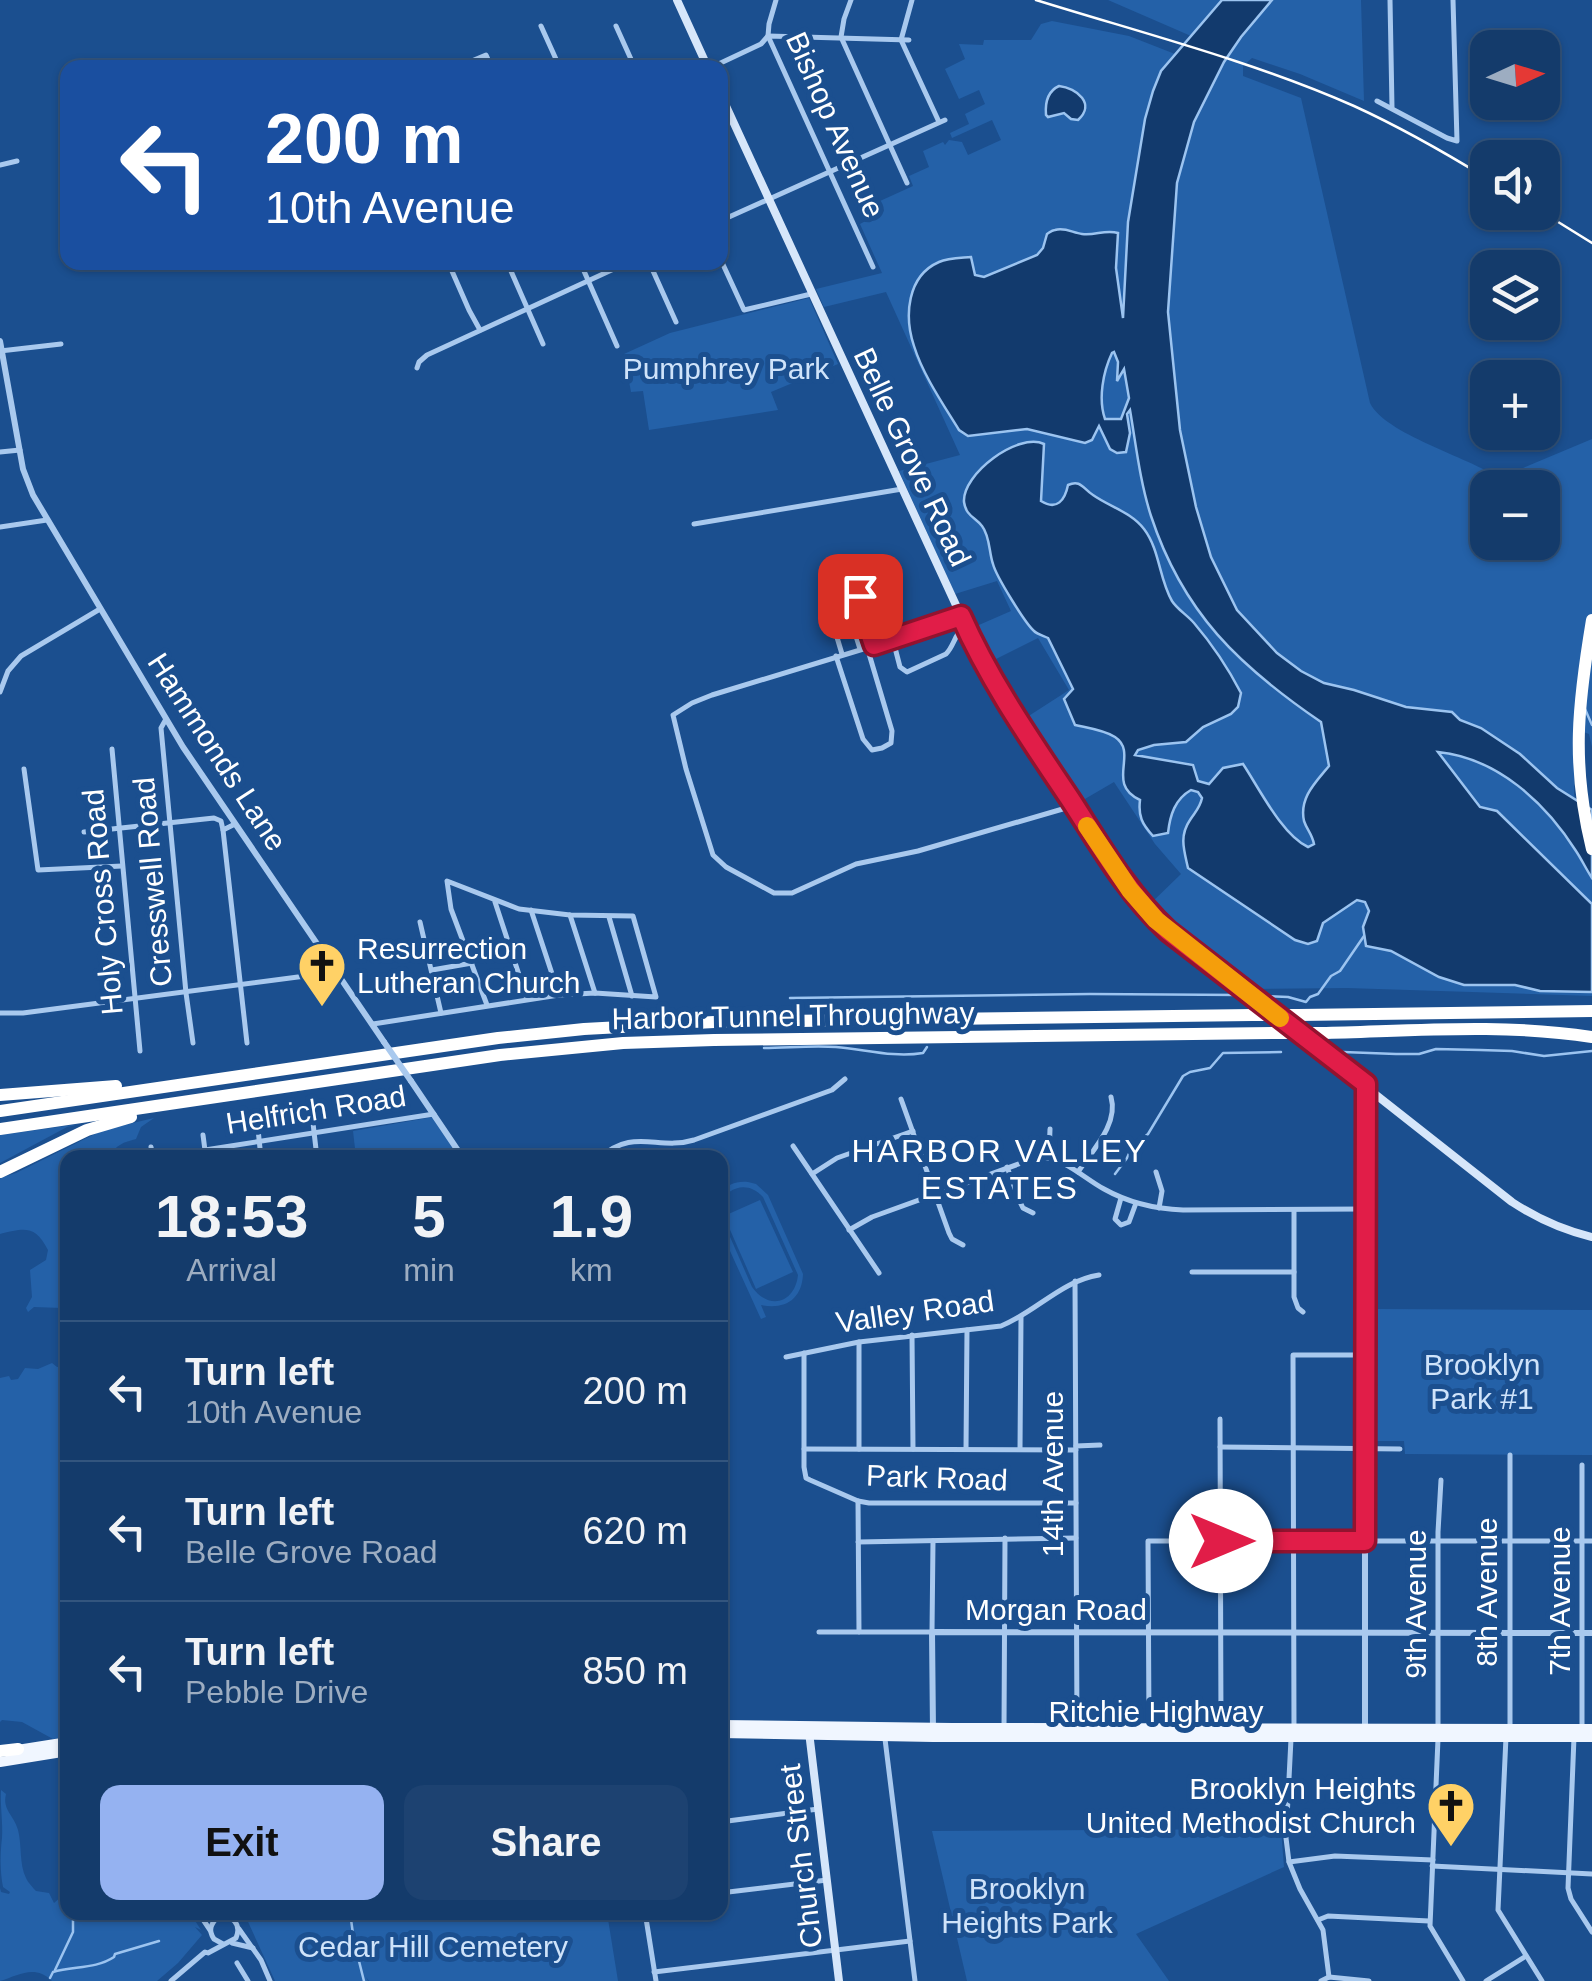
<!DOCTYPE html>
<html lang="en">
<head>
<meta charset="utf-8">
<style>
	:root { --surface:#143b6b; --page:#1d4271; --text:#f1f3f6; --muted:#9dadc1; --line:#33557e; --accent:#95b2f1 }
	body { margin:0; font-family:Arial,sans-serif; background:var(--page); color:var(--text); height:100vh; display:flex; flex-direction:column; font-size:38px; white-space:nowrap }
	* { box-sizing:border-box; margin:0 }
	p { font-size:32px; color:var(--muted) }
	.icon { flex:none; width:55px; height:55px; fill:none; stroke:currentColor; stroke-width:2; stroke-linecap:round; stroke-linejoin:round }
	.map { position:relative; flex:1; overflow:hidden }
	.sheet { position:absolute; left:60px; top:1150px; width:668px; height:770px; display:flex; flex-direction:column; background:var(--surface); border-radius:20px; box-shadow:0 2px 8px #0004,0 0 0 2px var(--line) }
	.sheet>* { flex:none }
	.top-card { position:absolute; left:60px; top:60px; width:668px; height:210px; border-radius:20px; box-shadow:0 2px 8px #0004,0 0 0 2px var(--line); background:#1a4fa0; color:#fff; overflow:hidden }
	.needle { width:65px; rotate:86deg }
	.fabs { position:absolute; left:1470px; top:30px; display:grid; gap:20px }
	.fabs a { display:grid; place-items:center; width:90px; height:90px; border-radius:20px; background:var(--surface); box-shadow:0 2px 8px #0004,0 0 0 2px var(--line); font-size:50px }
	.pin { position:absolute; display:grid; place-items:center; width:85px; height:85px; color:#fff; margin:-42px; border-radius:20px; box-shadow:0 5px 15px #0006 }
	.me { position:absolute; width:110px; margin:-55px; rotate:90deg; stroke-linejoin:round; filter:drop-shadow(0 0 8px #0008) }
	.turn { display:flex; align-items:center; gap:35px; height:210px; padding:0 40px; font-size:45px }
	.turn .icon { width:130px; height:130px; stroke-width:2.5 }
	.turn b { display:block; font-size:70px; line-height:85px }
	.eta { display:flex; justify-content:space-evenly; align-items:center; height:170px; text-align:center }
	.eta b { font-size:60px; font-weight:700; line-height:70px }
	.cta { display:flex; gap:20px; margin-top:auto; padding:20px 40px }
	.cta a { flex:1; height:115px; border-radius:20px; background:var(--accent); color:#111; font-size:40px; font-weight:700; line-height:115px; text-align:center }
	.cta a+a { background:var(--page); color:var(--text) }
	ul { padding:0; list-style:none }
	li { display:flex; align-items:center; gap:30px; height:140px; padding:0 40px; border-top:2px solid var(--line) }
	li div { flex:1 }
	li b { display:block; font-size:38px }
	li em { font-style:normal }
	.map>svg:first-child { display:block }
	.green { fill:#2461a8; fill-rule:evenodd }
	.water { fill:#123a6d; stroke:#9cc4f0; stroke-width:2.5; fill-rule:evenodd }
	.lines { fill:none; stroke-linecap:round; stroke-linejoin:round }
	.stream { stroke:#9cc4f0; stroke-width:2.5 }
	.minor { stroke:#a9c9ee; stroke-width:5 }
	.tertiary { stroke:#a9c9ee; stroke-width:6 }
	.secondary { stroke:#d6e6fa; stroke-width:8 }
	.primary { stroke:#f0f6ff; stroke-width:10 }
	.motorway { stroke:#fff; stroke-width:12 }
	.tram { stroke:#fff; stroke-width:2.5 }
	.tertiary-bridge { stroke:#a9c9ee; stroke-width:6 }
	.motorway-bridge { stroke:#fff; stroke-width:12 }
	.route-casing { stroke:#92132f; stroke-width:25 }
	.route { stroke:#e11d48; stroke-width:18 }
	.slow { stroke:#f59e0b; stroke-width:18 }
	.labels { text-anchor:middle; stroke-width:10; stroke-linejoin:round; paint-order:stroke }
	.street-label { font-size:30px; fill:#fff; stroke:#1b4f8f }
	.park-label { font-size:30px; fill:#cfe3fa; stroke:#1b4f8f }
	.poi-label { font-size:30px; fill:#fff; stroke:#1b4f8f; text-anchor:start }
	.neighbourhood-label { font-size:32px; letter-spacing:2.5px; fill:#fff; stroke:#1b4f8f }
</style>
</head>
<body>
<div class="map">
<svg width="1592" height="1981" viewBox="0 0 1592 1981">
	<rect width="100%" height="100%" fill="#1b4f8f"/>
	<!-- green -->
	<g class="green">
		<path d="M1108,0h253l3,101 -64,-27 -48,-16 -9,8v10l58,22 69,305c15,31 98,54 129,75l93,-39v308l-3,-13 -14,-5 -1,64 5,41 13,46v116l-245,-8 -97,1 -102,-83 33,-32 -26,-30 -41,-62 -36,21 -54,-84 45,-29 -31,-52 -48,24 -18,-34 39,-17 -14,-30 -42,13 -56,-123 61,-16 -74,-163 -62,15 -8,-18 66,-16 -22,-49 24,-13 -4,-10 33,-15 -4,-10 20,-9 -6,-16 20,-9 2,3 4,-5 13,2 6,13 33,-15 -9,-20 -40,18 -2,-5 19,-9 -4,-10 20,-10 -6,-14 -20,9 -14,-30 20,-10 -6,-15 24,1 1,-5h47l10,-16 11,-3 77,15 46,18 16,-18zM1488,488h54v54h-54z"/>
		<path d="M809,298l29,66 -67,28 7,18 -129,20 -6,-39 -12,1 -7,-38 46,-21z"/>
		<path d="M433,1117l27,40h-104l-3,-26z"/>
		<path d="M154,1118l-13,9 -5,12c-12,3 -21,6 -26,18l-42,1v147l-6,3 -28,-1 -6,5 -2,-4 6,-11 -2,-27 16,-10 2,-10c-13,-25 -23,-22 -48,-16v-56l16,-5 87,-43z"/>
		<path d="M80,1124l-13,3 -67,36v-28z"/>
		<path d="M748,1182l8,2 12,11 35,79c-1,26 -19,36 -42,31l5,12 -5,2 -41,-90v-15l32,73c17,24 43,16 46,-12l-35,-78c-14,-16 -35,-12 -43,8v-12c8,-9 16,-12 28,-11z"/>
		<path d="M760,1200l33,72 -37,17 -32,-73z"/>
		<path d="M1373,1309l219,1v145l-187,-1 -1,-13h-31z"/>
		<path d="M52,1363l5,4 11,-1 -1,371 -14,2 -31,-17 -20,-2 -2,2v-344l9,-2 2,4 7,-1 7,-11 13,1z"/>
		<path d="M1,1790l5,4c-4,16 8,21 12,36 4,15 1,34 8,48 1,3 7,10 10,13l13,2 5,10 8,-7 5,2 1,14 10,1 4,4 11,-1 7,-4 90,1 11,17 -6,-3 7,8 -24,28 -21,18h-105c-17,-17 -33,-6 -52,0v-93l1,4 8,2 1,-2 -7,-5c-3,-16 -3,-33 -1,-49 1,-15 -2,-33 -1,-48z"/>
		<path d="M1281,1829l3,38 -148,67 33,47h-202l-35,-150z"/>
		<path d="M244,1913h363l11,68h-249l-3,-4 2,4h-93z"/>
	</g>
	<!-- water -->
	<g class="water">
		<path d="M1222,0h50l-31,37 -17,25 -30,60 -17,61 -9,129 12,118 16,77 15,50 26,53 40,43 24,18 23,12 30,7 52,17 46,5 8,8 21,8 39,26 37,34 35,22v68c-6,-9 -10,-18 -16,-27 -31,-49 -79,-93 -138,-99l42,55 17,4 95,93v88l-52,-1 -25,-6h-51l-25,-8 -48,-26 -25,-5 -3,-19 6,-16 -4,-9 -8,-2 -34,23 -6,18 -9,3 -13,-4 -107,-72c-4,-18 -9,-32 2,-48 5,-8 10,-12 12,-22l-4,-6 -7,-2c-16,9 -21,25 -23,43l-15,3c-11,-12 -15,-20 -13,-36 -35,-16 -1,-47 -25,-63 -11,-7 -27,-9 -40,-12l-11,-26 9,-10 -25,-51c-4,-2 -11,-4 -14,-7 -9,-8 -38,-55 -41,-67 -4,-11 -3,-28 -11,-38 -7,-9 -16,-10 -18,-24 -2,-28 54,-70 80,-58l-3,57c16,10 24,-1 27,-16 13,-6 15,4 25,10 17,12 38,17 51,34 16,21 15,50 28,72 5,8 15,14 22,22 18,21 34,45 47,70l-3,14 -7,7 -28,13 -17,15 -32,3 -16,5 -3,5 58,10 5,16 11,3 14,-16 20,-4c16,24 39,71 65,83l6,-3c-2,-10 -7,-14 -10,-23 -5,-23 11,-38 25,-55l-8,-44c-82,-56 -138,-109 -170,-206 -11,-34 -15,-71 -21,-106l-3,4 3,19 -4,19 -9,1 -7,-4 -11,-23 -7,14 -7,3 -58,-14 -59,7 -9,-6c-16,-26 -36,-55 -45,-84 -10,-30 -7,-70 25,-84 9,-4 22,-4 32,-5l4,18 9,2 53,-22 6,-7 4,-14c3,-2 5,-4 8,-4 10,-3 18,3 27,4 13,2 23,-5 36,-1l-2,35 7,50 5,-96 17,-103 8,-28 8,-20zM1114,352l4,10 -1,19 7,-12 5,29 -8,21h-16c-7,-20 -2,-47 7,-66z"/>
		<path d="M1059,86c18,2 37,18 19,34l-7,-1 -7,-6 -16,4 -2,-2c-1,-12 2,-24 13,-29z"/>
	</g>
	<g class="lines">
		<!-- stream -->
		<g class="stream">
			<path d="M1585,709l7,16"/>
			<path d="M1264,996l24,1 18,5 4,-5 8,-3 13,-18 9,-5 24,-35"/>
			<path d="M790,998l300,-4 150,1"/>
			<path d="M764,1048c23,0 48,-3 72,-1 28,2 57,11 87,6l4,-6"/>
			<path d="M1343,1052l53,2h23l17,-5 44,1 32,1 32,5 48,-5"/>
			<path d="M1115,1174l12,-16 5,-11 16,-13 35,-58 7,-4 20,-4 13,-15 58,-1"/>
			<path d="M350,1912l3,22"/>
			<path d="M354,1941l10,40"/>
			<path d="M55,1970l18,-38v-16"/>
			<path d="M50,1978l3,-6c21,-6 43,-3 61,-15l1,-3 44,-13"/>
		</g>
		<!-- minor -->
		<g class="minor">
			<path d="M776,0l-7,24 -1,12 105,231"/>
			<path d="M851,0l-7,19 -3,18 66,146"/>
			<path d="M912,0l-11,40 38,82"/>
			<path d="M1390,0l2,107"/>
			<path d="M541,26l19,42"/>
			<path d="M616,26l19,42"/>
			<path d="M455,68l31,-13 6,13"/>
			<path d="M710,68l51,-24 7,-8 141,4"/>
			<path d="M1377,101l70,37 10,3 -4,-141"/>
			<path d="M0,165l17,-4"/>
			<path d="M720,221l225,-101"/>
			<path d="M720,258l24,52 67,-16"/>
			<path d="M448,262l21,48 11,20"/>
			<path d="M507,262l36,82"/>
			<path d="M580,262l37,84"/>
			<path d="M649,262l27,60"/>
			<path d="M0,351l61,-7"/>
			<path d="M417,368l2,-6 8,-7 202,-93"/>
			<path d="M0,452l20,-2"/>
			<path d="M694,524l208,-35"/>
			<path d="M0,527l47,-7"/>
			<path d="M840,585l20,64"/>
			<path d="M961,617l-68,23 -181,55 -20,8 -19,12 13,54 27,86 13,12 48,26h18l64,-29 62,-13 155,-45"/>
			<path d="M893,640l7,27 7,5 39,-18c9,-9 8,-21 20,-27"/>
			<path d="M842,654l-18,-60 1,-6 24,-5c11,6 16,23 23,33l-3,14 4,15"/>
			<path d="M836,656l27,83 9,11 10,-2 9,-5 1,-12 -25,-84"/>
			<path d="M0,692l8,-21 13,-15 79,-47"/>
			<path d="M166,719l-5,9 25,265 7,50"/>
			<path d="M112,749l28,302"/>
			<path d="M24,769l14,101 84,-4"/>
			<path d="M235,824l-12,6 24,213"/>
			<path d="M84,832l130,-14 7,3 2,9"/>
			<path d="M495,902l32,97"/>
			<path d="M531,910l28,85"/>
			<path d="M570,915l25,78"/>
			<path d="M609,917l23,79"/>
			<path d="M420,922l21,91"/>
			<path d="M432,970l40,-7"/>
			<path d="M0,1013h23l313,-41"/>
			<path d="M373,1024l186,-29 36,-2 61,4 -23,-81 -63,-1 -51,-6 -72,-28 4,28 36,96"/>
			<path d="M901,1099l48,134 3,6 11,6"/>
			<path d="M313,1123l4,35"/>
			<path d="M258,1129l3,29"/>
			<path d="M203,1135l3,23"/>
			<path d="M793,1146l86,127"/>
			<path d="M151,1147l2,11"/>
			<path d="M205,1150l229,-36"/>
			<path d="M1049,1157l1,-28"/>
			<path d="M600,1158c33,-31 58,-7 94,-18l138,-50 13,-11"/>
			<path d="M1007,1167l13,35 3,6 10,5"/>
			<path d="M1078,1172c14,-21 41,-48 33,-75"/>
			<path d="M1156,1172l6,19 -3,17"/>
			<path d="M812,1174l25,-16 76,-27"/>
			<path d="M1121,1198l-6,21 6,6 8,-3 7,-19"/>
			<path d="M1294,1210v87l4,11 5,4"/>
			<path d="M849,1230l23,-13 166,-60c26,0 44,20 66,32 25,14 51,20 79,21l182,-1"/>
			<path d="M1192,1272h102"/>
			<path d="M1075,1281l2,447"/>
			<path d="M912,1335l1,114"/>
			<path d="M804,1353v114l2,11 4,2 48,21 11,2h207"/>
			<path d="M786,1357l73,-15 142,-16c35,-14 60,-45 98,-51"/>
			<path d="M1220,1419l1,309"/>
			<path d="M1076,1446l24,-1"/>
			<path d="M1220,1447l180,2"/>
			<path d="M804,1449l272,1"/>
			<path d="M859,1449v-107"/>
			<path d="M966,1449l1,-119"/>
			<path d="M1020,1449l1,-132"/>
			<path d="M858,1501l1,131"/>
			<path d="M858,1542l218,-4"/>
			<path d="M819,1632h113l1,-91"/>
			<path d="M1510,1727v-272"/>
			<path d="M1004,1728l1,-190"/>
			<path d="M1149,1728l-1,-187h444"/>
			<path d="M1438,1728v-196l3,-52"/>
			<path d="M1294,1729l-1,-374h73"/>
			<path d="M1582,1729v-264"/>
			<path d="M1506,1737l-8,173 44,71"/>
			<path d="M1574,1737l-6,151 3,11 21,33"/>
			<path d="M885,1739l30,242"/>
			<path d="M1291,1739l-5,99 3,24 11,27 23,41 6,47"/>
			<path d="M1438,1739l-8,187 33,55"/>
			<path d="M720,1822l98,-13"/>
			<path d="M1289,1862l46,-6 98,4"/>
			<path d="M1432,1866l160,8"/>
			<path d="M720,1893l107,-13"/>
			<path d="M198,1912l12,18"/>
			<path d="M221,1912c-7,10 -15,15 -7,27l9,5"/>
			<path d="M645,1912l11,69"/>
			<path d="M1318,1920l10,-4 101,5"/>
			<path d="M239,1929l22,31 9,21"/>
			<path d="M232,1943l21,5"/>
			<path d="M237,1963l11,18"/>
			<path d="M654,1972l256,-31"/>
			<path d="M171,1981l34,-29 3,1 28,-15c6,-14 -4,-24 -19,-21"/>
			<path d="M1321,1981l8,-4 40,4"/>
			<path d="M1486,1981l40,-25"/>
		</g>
		<!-- tertiary -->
		<g class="tertiary">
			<path d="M0,341l23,128 10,26 150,252 201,295"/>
			<path d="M411,1081l52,77"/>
			<path d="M1365,1727v-642"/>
			<path d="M933,1731l-1,-99 660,1"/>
		</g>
		<!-- secondary -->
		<g class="secondary">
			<path d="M677,0l31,68"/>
			<path d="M720,93l259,562 13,23 123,191 27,37 26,25 344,271c26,17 50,28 80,35"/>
			<path d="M809,1732l30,249"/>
		</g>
		<!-- primary -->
		<g class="primary">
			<path d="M720,1725l232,3 640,1"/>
			<path d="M720,1733l213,4h659"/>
			<path d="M11,1751l57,-9"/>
			<path d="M0,1762l68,-11"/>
		</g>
		<!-- motorway -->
		<g class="motorway">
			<path d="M1592,620c-14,84 -21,144 0,229"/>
			<path d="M1298,1015l294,-4"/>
			<path d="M1321,1033c90,-2 182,-10 271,4"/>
			<path d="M0,1095l116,-9"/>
			<path d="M0,1111l498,-73 86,-9 130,-7 538,-7"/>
			<path d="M0,1129l500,-74 123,-12 91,-3 560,-7"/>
			<path d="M0,1172l87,-42 44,-13"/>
			<path d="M0,1751l18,-2"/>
		</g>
		<!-- tram -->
		<g class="tram">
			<path d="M1036,0c106,33 216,61 318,106 46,21 90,46 134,73"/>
			<path d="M1542,212l50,31"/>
		</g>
		<!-- tertiary-bridge -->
		<path class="tertiary-bridge" d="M384,1042l27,39"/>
		<!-- motorway-bridge -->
		<g class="motorway-bridge">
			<path d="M1252,1015h46"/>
			<path d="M1274,1033h47"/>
		</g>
	</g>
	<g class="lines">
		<!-- route casing -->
		<g class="route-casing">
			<path id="route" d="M860,596l12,20 -3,14 5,15 87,-29c29,66 71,126 111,186 29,45 56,92 96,129l198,153 -1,457h-144"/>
		</g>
		<!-- route -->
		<use href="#route" class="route"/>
		<!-- slow -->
		<path class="slow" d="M1087,826l43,64 26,30 124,98"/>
	</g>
	<!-- icons -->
	<defs>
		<g id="church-pin" transform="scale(2.5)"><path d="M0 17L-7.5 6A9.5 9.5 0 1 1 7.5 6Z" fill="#ffd166" stroke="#1b4f8f"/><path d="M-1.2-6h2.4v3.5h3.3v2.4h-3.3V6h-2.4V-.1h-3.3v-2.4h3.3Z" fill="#111"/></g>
	</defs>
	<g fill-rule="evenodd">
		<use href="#church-pin" x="322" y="966"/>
		<use href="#church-pin" x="1451" y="1806"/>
	</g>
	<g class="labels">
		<!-- street labels -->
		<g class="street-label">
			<text transform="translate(835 125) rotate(66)" y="10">Bishop Avenue</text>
			<text transform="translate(912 457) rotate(65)" y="10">Belle Grove Road</text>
			<text transform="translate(217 752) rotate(57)" y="10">Hammonds Lane</text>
			<text transform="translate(153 882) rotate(-95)" y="10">Cresswell Road</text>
			<text transform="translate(103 902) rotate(-95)" y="10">Holy Cross Road</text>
			<text transform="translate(793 1016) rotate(-1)" y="10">Harbor Tunnel Throughway</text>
			<text transform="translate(316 1110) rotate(-9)" y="10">Helfrich Road</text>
			<text transform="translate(915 1312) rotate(-8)" y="10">Valley Road</text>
			<text transform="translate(1053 1474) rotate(-90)" y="10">14th Avenue</text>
			<text transform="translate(937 1478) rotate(2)" y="10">Park Road</text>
			<text transform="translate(1487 1592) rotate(-90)" y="10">8th Avenue</text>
			<text transform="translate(1560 1601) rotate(-90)" y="10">7th Avenue</text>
			<text transform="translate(1416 1604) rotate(-90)" y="10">9th Avenue</text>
			<text x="1056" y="1620">Morgan Road</text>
			<text x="1156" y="1722">Ritchie Highway</text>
			<text transform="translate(801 1856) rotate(-97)" y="10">Church Street</text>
		</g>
		<!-- park labels -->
		<g class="park-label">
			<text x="726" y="379">Pumphrey Park</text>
			<text x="1482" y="1375">Brooklyn<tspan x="1482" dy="34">Park #1</tspan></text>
			<text x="1027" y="1899">Brooklyn<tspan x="1027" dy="34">Heights Park</tspan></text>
			<text x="433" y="1957">Cedar Hill Cemetery</text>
		</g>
		<!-- poi labels -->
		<g class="poi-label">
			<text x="357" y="959">Resurrection<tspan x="357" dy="34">Lutheran Church</tspan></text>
			<text x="1416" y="1799" text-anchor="end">Brooklyn Heights<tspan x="1416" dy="34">United Methodist Church</tspan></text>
		</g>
		<!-- neighbourhood labels -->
		<g class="neighbourhood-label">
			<text x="1000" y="1162">HARBOR VALLEY<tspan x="1000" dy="37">ESTATES</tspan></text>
		</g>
	</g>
</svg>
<div class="fabs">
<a><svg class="needle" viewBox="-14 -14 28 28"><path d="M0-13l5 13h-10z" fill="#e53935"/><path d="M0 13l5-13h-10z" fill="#9dadc1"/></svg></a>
<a><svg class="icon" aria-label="sound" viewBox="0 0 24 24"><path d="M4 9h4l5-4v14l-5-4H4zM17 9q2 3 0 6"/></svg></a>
<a><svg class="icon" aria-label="layers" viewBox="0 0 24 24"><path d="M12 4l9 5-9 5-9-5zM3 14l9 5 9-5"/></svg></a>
<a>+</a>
<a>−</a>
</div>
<div class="pin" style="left:860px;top:596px;background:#d93025"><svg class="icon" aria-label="arrive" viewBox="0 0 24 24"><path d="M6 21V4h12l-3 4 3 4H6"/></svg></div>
<svg class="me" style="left:1221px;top:1541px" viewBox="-20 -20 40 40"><circle r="19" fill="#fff"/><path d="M0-13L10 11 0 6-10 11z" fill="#e11d48"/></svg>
<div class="top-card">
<div class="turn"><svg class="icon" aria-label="left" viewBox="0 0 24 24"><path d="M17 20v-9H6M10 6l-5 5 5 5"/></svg><div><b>200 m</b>10th Avenue</div></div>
</div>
<section class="sheet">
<div class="eta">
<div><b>18:53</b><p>Arrival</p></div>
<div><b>5</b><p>min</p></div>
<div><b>1.9</b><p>km</p></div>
</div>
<ul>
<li><svg class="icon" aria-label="left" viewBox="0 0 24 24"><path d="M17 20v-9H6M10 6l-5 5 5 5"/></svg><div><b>Turn left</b><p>10th Avenue</p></div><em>200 m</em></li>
<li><svg class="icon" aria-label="left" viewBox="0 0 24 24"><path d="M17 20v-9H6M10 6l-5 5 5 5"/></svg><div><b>Turn left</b><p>Belle Grove Road</p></div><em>620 m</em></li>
<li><svg class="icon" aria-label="left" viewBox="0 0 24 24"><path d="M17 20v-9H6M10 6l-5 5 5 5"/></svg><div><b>Turn left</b><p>Pebble Drive</p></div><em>850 m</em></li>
</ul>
<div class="cta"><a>Exit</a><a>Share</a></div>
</section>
</div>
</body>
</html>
